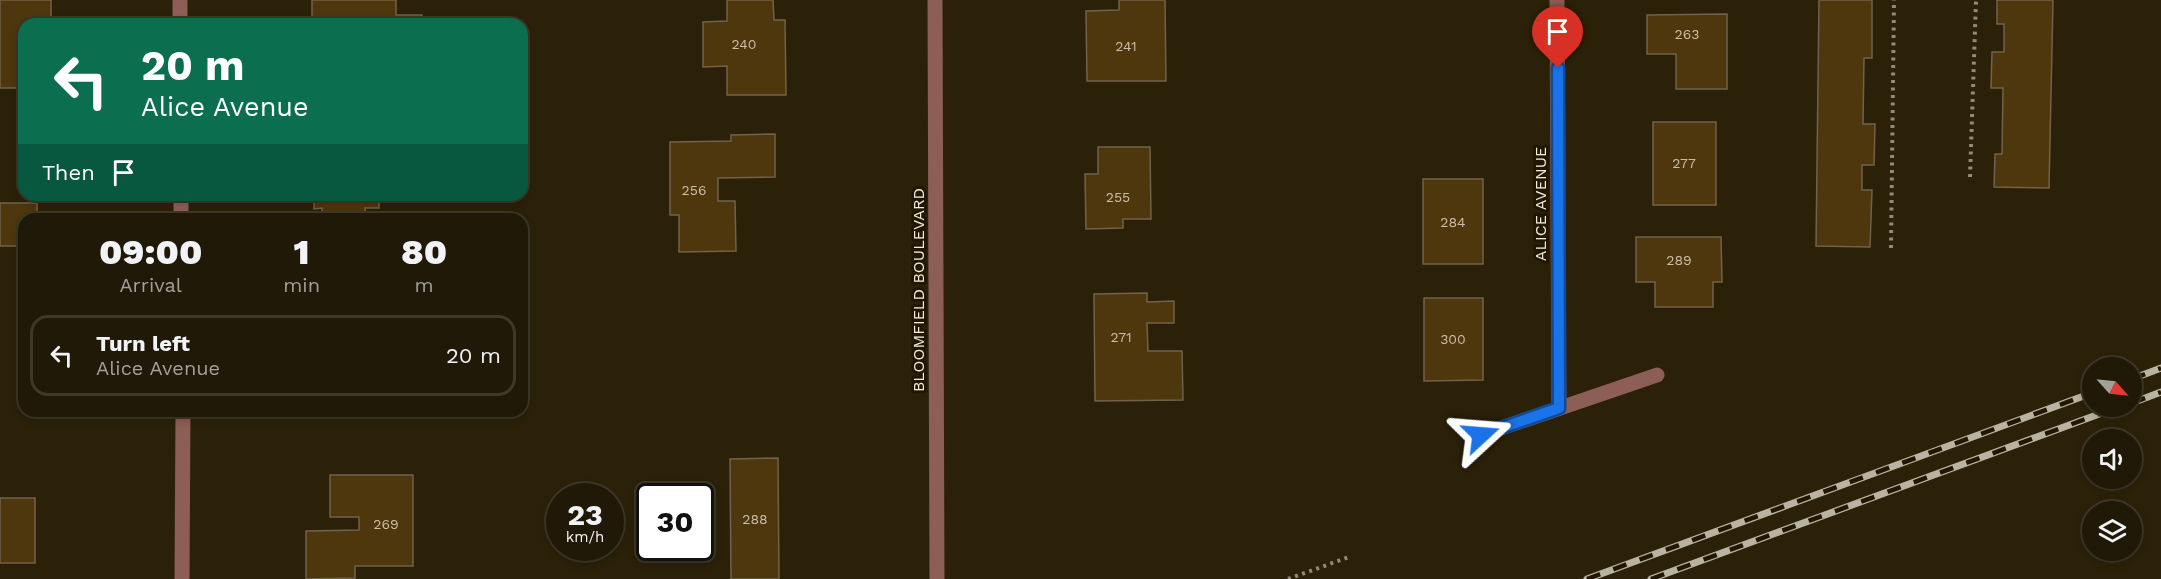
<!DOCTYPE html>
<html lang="en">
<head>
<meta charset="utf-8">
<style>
	:root { --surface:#201907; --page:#2d2615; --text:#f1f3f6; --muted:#a2a09b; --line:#3d3828 }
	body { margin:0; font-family:"Work Sans",sans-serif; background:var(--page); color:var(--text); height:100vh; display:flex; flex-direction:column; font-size:22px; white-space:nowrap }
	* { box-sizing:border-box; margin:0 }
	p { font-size:20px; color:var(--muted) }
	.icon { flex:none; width:33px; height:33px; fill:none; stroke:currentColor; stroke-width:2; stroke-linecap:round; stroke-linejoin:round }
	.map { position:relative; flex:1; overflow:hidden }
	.details { position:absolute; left:18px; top:213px; width:510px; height:204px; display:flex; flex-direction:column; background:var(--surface); border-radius:18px; box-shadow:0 3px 9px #0003,0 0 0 2px var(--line) }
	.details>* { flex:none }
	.top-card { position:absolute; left:18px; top:18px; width:510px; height:183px; border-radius:18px; box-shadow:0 3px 9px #0003,0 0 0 2px var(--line); background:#0b6e4f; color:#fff; overflow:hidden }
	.needle { width:39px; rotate:117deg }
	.controls { position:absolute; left:2082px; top:357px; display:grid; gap:12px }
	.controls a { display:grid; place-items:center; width:60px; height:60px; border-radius:50%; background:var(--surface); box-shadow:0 3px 9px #0003,0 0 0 2px var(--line); font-size:30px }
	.speed { position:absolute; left:546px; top:483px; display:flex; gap:12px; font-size:30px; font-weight:700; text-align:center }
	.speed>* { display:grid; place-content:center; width:78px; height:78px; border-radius:50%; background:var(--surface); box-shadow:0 3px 9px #0003,0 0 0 2px var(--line); line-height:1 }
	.speed small { font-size:15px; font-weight:400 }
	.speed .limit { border:3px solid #111; border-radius:9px; background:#fff; color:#111 }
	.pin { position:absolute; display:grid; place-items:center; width:51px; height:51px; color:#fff; margin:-62px -26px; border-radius:50% 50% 50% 0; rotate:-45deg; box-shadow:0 0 6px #0007 }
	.pin .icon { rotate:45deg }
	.me { position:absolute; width:66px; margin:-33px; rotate:71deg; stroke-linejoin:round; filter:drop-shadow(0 0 4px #0008) }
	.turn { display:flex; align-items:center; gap:21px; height:126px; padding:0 24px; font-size:27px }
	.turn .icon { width:78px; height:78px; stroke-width:2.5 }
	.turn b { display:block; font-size:42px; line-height:51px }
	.then { display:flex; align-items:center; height:57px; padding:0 24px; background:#0003; gap:12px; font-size:22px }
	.eta { display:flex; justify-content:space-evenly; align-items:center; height:102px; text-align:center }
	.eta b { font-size:36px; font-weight:800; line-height:42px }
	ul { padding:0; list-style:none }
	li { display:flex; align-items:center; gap:18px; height:81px; margin:0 12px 9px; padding:0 12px; border:3px solid var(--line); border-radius:18px }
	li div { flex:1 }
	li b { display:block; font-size:22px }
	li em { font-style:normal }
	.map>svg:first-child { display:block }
	.building { fill:#4e360d; stroke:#72624b; stroke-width:1.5 }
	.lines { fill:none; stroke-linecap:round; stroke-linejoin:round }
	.path { stroke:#928a77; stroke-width:4; stroke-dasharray:3 4.5; stroke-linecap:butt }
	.minor { stroke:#8c5e55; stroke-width:15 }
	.rail-casing { stroke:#bbb3a2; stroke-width:7 }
	.rail { stroke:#211701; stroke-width:4.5; stroke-dasharray:14; stroke-linecap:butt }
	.route-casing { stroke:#114b97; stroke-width:15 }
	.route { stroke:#1a73e8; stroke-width:10 }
	.labels { text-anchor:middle; stroke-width:6; stroke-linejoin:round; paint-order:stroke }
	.number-label { font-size:14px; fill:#c9bea9 }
	.street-label { font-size:16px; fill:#f2ebdd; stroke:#211701 }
</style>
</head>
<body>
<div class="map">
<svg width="2161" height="579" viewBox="0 0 2161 579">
	<rect width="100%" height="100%" fill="#2b2109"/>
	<!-- building -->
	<g class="building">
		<path d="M0,0h51v24h-27v64h-24z"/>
		<path d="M312,0h84v15h26v9h-76v-3h-34z"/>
		<path d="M727,0h46l1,20h11l1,75h-59v-29l-24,1v-45l24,-1z"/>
		<path d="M1119,0h46l1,81h-79l-1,-70 33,-1z"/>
		<path d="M1819,0h53v58h-8l-1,66h12l-1,41h-12v25h10l-2,57 -54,-1z"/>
		<path d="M1997,0h56l-4,188 -55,-1 1,-33h7l1,-66h-12l1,-36h12v-28h-7z"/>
		<path d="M1727,14v75h-51v-35h-29v-39z"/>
		<rect x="1653" y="122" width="63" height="83"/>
		<path d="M775,134v43l-57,1v23h17l1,50 -57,1v-37h-9v-73l61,-1v-6z"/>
		<path d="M1098,147h52l1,72h-28v9l-37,1 -1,-55h13z"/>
		<rect x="1423" y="179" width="60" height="85"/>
		<path d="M314,195h65v13h-14l1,11h-44v-11l-8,1z"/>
		<path d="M0,203h37v16h-13v27h-24z"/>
		<path d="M1636,237h85l1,45h-9v25h-58v-25h-19z"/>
		<path d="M1147,293v9l27,-1v22h-27l1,28h34l1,49 -88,1 -1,-107z"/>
		<path d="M1424,298h59v82l-59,1z"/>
		<path d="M778,458l1,121h-48l-1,-120z"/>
		<path d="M330,475h83v91h-58v12l-49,1v-48l53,-1v-13h-29z"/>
		<rect x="0" y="498" width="35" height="65"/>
	</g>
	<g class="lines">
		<!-- path -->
		<g class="path">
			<path d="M1970,177l6,-177"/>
			<path d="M1891,248l3,-248"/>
			<path d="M1288,579l61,-22"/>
		</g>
		<!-- minor -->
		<g class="minor">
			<path d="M180,0v24"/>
			<path d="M935,0l2,579"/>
			<path d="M1557,0l2,408"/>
			<path d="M181,195v24"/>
			<path d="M1481,435l176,-60"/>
			<path d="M182,579l1,-168"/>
		</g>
		<!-- rail casing -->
		<g class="rail-casing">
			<g id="rail">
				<path d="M2132,379l29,-11"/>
				<path d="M2132,403l29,-11"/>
				<path d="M1587,579l505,-186"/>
				<path d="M1651,579l470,-173"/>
			</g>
		</g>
		<!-- rail -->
		<use href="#rail" class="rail"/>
	</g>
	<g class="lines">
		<!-- route casing -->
		<g class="route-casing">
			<path id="route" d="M1481,435l78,-27 -1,-340"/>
		</g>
		<!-- route -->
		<use href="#route" class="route"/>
	</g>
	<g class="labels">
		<!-- number labels -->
		<g class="number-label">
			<text x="1687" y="39">263</text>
			<text x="744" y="49">240</text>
			<text x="1126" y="51">241</text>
			<text x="1684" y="168">277</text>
			<text x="694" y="195">256</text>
			<text x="1118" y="202">255</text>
			<text x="1453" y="227">284</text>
			<text x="1679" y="265">289</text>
			<text x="1121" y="342">271</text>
			<text x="1453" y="344">300</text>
			<text x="755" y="524">288</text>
			<text x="386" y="529">269</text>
		</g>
		<!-- street labels -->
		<g class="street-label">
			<text transform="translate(1540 204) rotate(-90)" y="6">ALICE AVENUE</text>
			<text transform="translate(918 290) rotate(-90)" y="6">BLOOMFIELD BOULEVARD</text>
		</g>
	</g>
</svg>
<div class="controls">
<a><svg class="needle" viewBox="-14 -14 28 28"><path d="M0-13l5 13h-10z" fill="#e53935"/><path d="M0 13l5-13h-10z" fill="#a2a09b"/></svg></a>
<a><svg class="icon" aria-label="sound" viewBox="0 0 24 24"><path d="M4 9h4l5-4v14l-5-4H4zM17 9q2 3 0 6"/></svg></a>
<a><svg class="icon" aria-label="layers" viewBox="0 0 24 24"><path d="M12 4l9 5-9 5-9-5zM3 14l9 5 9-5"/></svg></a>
</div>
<div class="speed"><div>23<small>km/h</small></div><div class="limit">30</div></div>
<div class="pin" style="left:1558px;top:68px;background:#d93025"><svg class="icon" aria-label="arrive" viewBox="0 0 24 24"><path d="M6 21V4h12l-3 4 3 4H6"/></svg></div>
<svg class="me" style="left:1481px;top:435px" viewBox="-20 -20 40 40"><path d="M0-17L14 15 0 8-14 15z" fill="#1a73e8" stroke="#fff" stroke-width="4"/></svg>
<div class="top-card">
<div class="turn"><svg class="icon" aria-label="left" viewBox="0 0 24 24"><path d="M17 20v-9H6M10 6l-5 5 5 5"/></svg><div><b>20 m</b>Alice Avenue</div></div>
<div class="then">Then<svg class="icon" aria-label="arrive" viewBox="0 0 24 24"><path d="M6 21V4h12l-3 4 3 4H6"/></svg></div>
</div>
<section class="details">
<div class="eta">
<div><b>09:00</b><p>Arrival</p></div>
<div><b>1</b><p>min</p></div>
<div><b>80</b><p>m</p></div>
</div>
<ul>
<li><svg class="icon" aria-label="left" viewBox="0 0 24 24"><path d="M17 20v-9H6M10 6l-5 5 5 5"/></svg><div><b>Turn left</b><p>Alice Avenue</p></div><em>20 m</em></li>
</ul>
</section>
</div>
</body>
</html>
